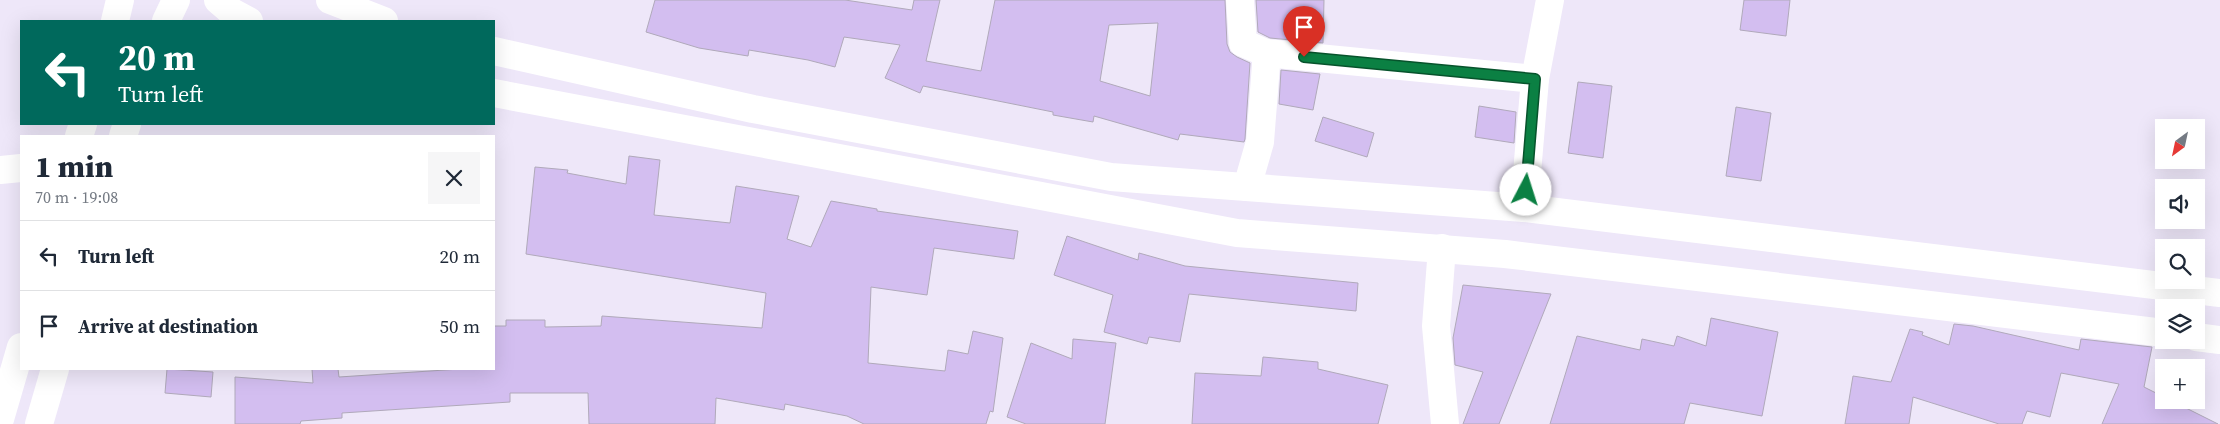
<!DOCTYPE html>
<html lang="en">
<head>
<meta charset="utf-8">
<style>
	:root { --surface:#fff; --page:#f6f6f7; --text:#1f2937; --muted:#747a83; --line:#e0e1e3 }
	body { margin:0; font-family:"Source Serif 4",serif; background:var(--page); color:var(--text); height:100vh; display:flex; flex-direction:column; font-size:19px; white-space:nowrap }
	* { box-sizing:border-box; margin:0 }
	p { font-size:16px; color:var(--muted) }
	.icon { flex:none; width:28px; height:28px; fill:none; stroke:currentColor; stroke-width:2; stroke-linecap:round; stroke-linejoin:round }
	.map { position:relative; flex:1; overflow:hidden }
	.side { position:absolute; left:20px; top:135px; width:475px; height:235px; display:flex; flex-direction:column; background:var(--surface); border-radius:0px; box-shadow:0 5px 20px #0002 }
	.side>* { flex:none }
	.banner { position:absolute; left:20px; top:20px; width:475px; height:105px; border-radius:0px; box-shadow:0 5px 20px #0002; background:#00695c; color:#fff; overflow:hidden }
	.needle { width:32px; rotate:213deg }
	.controls { position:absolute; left:2155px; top:119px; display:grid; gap:10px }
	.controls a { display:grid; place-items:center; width:50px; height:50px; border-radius:0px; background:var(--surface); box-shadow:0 5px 20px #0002; font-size:25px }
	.pin { position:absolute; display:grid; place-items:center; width:42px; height:42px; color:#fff; margin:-51px -21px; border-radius:50% 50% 50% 0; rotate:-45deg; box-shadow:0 0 5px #0007 }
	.pin .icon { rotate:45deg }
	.me { position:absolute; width:55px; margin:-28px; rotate:5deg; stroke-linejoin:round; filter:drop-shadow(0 0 4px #0008) }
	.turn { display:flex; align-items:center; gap:18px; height:105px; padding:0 15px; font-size:22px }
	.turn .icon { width:65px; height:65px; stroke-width:2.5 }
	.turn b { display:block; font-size:35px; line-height:42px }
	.round { display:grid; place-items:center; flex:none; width:52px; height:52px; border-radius:0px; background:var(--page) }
	.head { display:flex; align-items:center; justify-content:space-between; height:85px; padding:0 15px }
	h1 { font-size:30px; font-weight:800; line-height:38px }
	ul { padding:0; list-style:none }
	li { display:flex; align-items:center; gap:15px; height:70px; padding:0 15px; border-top:1px solid var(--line) }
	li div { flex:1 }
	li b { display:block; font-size:19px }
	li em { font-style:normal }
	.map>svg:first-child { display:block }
	.building { fill:#d3bef0; stroke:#b0a9ba; fill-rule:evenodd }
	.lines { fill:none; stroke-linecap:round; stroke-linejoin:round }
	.minor { stroke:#fff; stroke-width:28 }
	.route-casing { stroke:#07532c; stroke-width:12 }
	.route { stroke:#0b8043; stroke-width:9 }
</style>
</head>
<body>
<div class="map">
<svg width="2220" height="424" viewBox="0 0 2220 424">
	<rect width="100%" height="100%" fill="#eee7f9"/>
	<!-- building -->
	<g class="building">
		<path d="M655,0h190l67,10 2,-10h26l-14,61 55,10 14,-71h230l2,44 3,8 7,5 13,6 -5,76 -1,3 -64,-8 -2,6 -84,-24 -1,6 -40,-7v-3l-130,-26 -3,7 -35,-15 15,-33 -56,-8 -9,30 -27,-7 -59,-10 -1,6 -49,-8 -53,-16zM1158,23l-8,73 -50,-15 9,-56z"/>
		<path d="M1256,0h68l-1,43 -53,-5 -12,-6z"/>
		<path d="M1744,0h46l-4,36 -46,-6z"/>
		<path d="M1281,70l39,4 -7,36 -34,-6z"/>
		<path d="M1578,82l34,4 -9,72 -35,-5z"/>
		<path d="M1479,106l37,6 -2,31 -39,-6z"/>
		<path d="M1736,107l35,6 -10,68 -35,-5z"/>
		<path d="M1323,117l51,16 -7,24 -52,-16z"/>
		<path d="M629,156l31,4 -6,55 76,8 6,-37 63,10 -12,43 24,8 20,-46 46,8v2l141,20 -4,28 -80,-11 -7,47 -56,-8 -3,76 77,8 3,-21 20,4 5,-23 30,7 -10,74 -3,-1 -4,13h-122l-17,-8 -62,-12 -1,6 -68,-12 -1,26h-126l-1,-31h-78v9l-168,11v5l-41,3 -1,3h-65v-47l78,6 -1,-14h26l1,8 121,-8h34v-43h12v-6h39v7l56,-1 1,-10 160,12 4,-35 -240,-39 9,-87 33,3 -1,3 59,11z"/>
		<path d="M1067,236l71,24 1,-7 46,13 173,17 -2,28 -167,-17 -9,48 -31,-5 -2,7 -43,-12 9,-37 -59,-20z"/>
		<path d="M1463,285l88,9 -52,130h-36l20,-52 -28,-7 -2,-27z"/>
		<path d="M1711,318l67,14 -16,84 -72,-13 -6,21h-134l27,-88 63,14 2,-11 32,7 3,-10 29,10z"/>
		<path d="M1954,324l19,2 106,24 2,-11 71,8 -8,40 20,10v3h6l48,24h-116l17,-40 -58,-11 -11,44 -23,-6 -5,13h-23l-86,-27 -4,27h-64l8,-48 38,6 19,-53 13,3 -1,3 27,10z"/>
		<path d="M1073,339l43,4 -11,81h-79l-19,-7 24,-74 41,16z"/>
		<path d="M1263,357l55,5v7l70,16 -10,39h-186l3,-51 66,3z"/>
		<path d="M167,369l46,3 -2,25 -46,-4z"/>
	</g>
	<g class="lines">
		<!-- minor -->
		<g class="minor">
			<path d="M218,0l14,12 17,9"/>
			<path d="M330,0l54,21"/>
			<path d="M1240,0l3,43 23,10v12l-6,77 -13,45"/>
			<path d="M115,21l5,-21"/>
			<path d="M166,21l10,-21"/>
			<path d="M494,51l259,58 358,68 413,31 696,85"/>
			<path d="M1266,53l269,26"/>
			<path d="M494,93l743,140 268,21 659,79"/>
			<path d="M79,136l4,-12"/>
			<path d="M123,136l4,-12"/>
			<path d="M0,170l21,-2"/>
			<path d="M1524,208l11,-129 15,-79"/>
			<path d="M1442,248l-6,78 9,98"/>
			<path d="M2196,337l24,3"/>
			<path d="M0,419l21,-72"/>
			<path d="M39,424l16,-55"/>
		</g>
	</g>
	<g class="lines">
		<!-- route casing -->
		<g class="route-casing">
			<path id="route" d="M1304,57l231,22 -9,111"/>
		</g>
		<!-- route -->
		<use href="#route" class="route"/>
	</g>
</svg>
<div class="controls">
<a><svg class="needle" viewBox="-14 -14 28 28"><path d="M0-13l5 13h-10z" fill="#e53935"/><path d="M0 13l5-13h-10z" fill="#747a83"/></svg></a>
<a><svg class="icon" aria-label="sound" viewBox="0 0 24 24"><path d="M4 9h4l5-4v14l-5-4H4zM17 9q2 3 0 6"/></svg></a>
<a><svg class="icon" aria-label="search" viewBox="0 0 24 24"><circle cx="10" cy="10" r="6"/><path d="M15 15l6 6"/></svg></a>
<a><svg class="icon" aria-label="layers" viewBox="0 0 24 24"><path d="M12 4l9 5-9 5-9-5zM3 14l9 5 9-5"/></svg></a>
<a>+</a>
</div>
<div class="pin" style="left:1304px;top:57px;background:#d93025"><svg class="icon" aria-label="arrive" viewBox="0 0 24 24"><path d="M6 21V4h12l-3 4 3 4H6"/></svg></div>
<svg class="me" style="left:1526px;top:190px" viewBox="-20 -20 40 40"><circle r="19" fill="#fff"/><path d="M0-13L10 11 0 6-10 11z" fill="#0b8043"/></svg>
<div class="banner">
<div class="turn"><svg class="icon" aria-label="left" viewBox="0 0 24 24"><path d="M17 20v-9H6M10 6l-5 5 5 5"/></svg><div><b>20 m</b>Turn left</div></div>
</div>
<section class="side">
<div class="head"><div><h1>1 min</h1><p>70 m · 19:08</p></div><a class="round"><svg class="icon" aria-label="close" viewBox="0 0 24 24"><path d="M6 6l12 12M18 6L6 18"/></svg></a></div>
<ul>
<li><svg class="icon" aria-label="left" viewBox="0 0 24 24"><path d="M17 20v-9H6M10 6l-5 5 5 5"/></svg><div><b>Turn left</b></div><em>20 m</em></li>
<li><svg class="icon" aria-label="arrive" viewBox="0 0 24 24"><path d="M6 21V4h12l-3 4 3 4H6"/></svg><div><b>Arrive at destination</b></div><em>50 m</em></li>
</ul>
</section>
</div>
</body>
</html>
